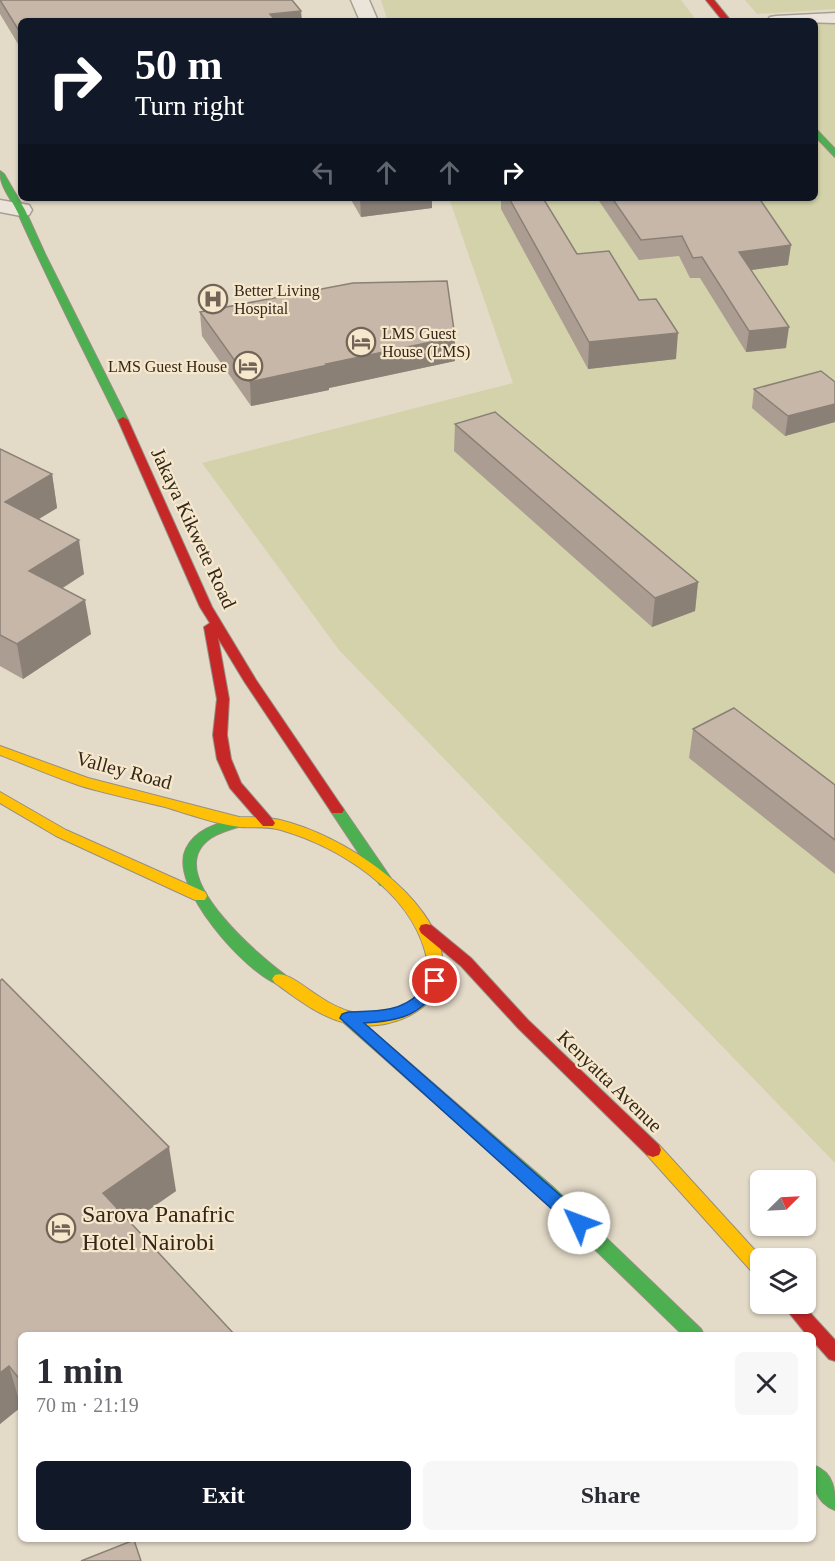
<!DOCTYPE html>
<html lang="en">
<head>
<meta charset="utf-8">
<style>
	:root { --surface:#fff; --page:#f7f7f7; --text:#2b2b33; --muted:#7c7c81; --accent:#111827 }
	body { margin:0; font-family:"Times New Roman",serif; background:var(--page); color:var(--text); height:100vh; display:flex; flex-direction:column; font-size:22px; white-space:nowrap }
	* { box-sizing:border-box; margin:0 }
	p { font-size:20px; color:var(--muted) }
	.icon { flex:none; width:33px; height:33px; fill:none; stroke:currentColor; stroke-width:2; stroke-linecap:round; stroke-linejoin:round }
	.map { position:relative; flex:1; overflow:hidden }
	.side { position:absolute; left:18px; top:1332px; width:798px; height:210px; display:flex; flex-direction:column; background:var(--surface); border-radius:9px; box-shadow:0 2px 4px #0004 }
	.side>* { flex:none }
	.banner { position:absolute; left:18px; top:18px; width:800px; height:183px; border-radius:9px; box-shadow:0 2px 4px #0004; background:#111827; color:#fff; overflow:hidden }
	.needle { width:39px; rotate:66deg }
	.buttons { position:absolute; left:750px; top:1170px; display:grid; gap:12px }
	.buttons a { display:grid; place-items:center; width:66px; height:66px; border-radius:9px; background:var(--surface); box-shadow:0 2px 4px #0004; font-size:30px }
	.pin { position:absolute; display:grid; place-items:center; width:51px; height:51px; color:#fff; margin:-26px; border:3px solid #fff; border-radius:50%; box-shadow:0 2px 6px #0007 }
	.me { position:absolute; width:66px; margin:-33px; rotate:313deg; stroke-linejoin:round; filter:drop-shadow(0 0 4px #0008) }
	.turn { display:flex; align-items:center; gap:21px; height:126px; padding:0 18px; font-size:27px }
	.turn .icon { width:78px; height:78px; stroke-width:2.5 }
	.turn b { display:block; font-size:42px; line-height:51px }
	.lanes { display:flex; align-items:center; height:57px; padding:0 18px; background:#0003; justify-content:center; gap:30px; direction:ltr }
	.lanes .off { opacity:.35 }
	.round { display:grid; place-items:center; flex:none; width:63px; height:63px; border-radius:9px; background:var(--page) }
	.head { display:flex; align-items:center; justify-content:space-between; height:102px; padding:0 18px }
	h1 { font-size:36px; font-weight:800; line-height:45px }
	.cta { display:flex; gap:12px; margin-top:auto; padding:12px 18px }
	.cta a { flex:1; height:69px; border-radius:9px; background:var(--accent); color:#fff; font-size:24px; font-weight:800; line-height:69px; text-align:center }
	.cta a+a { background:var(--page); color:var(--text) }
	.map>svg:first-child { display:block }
	.green { fill:#d4d2aa }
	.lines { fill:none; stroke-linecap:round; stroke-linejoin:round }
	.street-casing { stroke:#a79f92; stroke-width:3 }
	.fast-casing { stroke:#978e82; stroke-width:2 }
	.slow-casing { stroke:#978e82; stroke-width:2 }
	.jam-casing { stroke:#978e82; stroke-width:2 }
	.street { fill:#eae4da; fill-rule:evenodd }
	.fast { fill:#4caf50; fill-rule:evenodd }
	.slow { fill:#ffc107; fill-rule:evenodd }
	.jam { fill:#c62828; fill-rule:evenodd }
	.wall { fill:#ab9d91 }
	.shaded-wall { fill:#8b8076 }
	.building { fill:#c7b7a9; stroke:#8b8076; stroke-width:1.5 }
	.route { fill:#1a73e8; stroke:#114b97; stroke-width:1.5 }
	.labels { text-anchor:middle; stroke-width:4.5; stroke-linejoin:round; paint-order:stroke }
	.far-poi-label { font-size:16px; fill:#35261b; stroke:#f6e8cc; text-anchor:start }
	.street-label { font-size:20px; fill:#35261b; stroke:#f6e8cc }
	.near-poi-label { font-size:24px; fill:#35261b; stroke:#f6e8cc; text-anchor:start }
</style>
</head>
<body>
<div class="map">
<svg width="835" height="1561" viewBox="0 0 835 1561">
	<rect width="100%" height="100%" fill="#e3dac8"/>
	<!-- green -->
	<g class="green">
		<path d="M381,0h300l16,21h-309z"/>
		<path d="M745,0h90v9l-78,5z"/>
		<path d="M835,21v1142l-496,-513 -137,-187 311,-80 -64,-185h365l1,-176z"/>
	</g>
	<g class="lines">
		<!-- street casing -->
		<g class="street-casing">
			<g id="street">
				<path d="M351,0h18l9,21h-18z"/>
				<path d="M835,13v10l-68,-2 3,-4 6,-1z"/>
				<path d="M0,200l29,5 3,5 -3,5 -8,1 -21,-4z"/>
			</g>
		</g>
		<!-- fast casing -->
		<g class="fast-casing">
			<g id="fast">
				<path d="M814,127l21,22v8l-21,-22z"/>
				<path d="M0,171l4,3 21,36 20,44 83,166 -1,2h-8l-1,-2c-34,-69 -69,-137 -100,-207 -7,-15 -18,-26 -18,-42z"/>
				<path d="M337,805l5,2 48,70 2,4 -2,4h-10l-50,-75 2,-3z"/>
				<path d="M239,817l7,5 -2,3c-15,5 -35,9 -44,24 -23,37 59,107 85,126l3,4 -3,4 -5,2c-34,-11 -112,-99 -94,-136 9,-20 33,-26 53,-32z"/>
				<path d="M348,1012l5,2 200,173 148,142 3,6h-21l-142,-138 -198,-175 -3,-4 3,-4z"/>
				<path d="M813,1465c22,8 22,26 22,45 -21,-8 -22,-26 -22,-45z"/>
			</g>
		</g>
		<!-- slow casing -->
		<g class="slow-casing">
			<g id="slow">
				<path d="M0,746l88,32 151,39c14,0 28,0 41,3 60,14 158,75 163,143 3,48 -58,71 -97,60 -26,-6 -50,-25 -71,-40l-3,-4 3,-4c25,-8 63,64 129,30 21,-11 28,-31 21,-54 -17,-61 -86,-104 -144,-121 -14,-4 -28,-2 -41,-3 -25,-3 -51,-13 -75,-20 -28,-7 -57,-13 -84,-21 -27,-9 -54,-21 -81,-31z"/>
				<path d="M0,792l66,38 139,62 2,4 -2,4h-10l-139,-64 -56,-33z"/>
				<path d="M653,1143l6,2 103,113 -2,18 -6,-2 -107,-119 -2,-5 2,-5z"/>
			</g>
		</g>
		<!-- jam casing -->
		<g class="jam-casing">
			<g id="jam">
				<path d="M706,0h8l17,21h-8z"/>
				<path d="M123,417l5,3 84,187 44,73 86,127 2,3 -2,3h-10l-88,-132 -26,-43 11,61 -2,36 4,24 10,24 32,37 2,3 -2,3h-10l-33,-38 -13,-29 -4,-24 4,-36 -13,-72 6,-4 -10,-16 -82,-187z"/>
				<path d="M426,924l5,1 40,33 57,62 131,125 2,5 -2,5 -6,2 -6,-2 -129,-127 -57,-62 -40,-33 -2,-4 2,-4z"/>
				<path d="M782,1304h20l33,36v21l-6,-2 -16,-18v-6h-6z"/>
			</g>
		</g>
		<!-- street -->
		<use href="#street" class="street"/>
		<!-- fast -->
		<use href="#fast" class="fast"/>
		<!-- slow -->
		<use href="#slow" class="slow"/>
		<!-- jam -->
		<use href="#jam" class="jam"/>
	</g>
	<!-- wall -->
	<g class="wall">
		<path d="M0,0l21,21v28l-21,-35z"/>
		<path d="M350,198h82v10l-71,9z"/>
		<path d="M501,198h42l34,56 99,105 -88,10 -87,-160z"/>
		<path d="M597,198h162l29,67 -37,5 35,78 -40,4 -46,-74h-10l-11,-22 -40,4z"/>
		<path d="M200,312l255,49 -126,27v2l-78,16 -49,-70z"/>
		<path d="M835,382v40l-50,14 -33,-28 2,-19z"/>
		<path d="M455,424l243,158 -3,29 -43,16 -198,-176z"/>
		<path d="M0,449l52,25 5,34 -19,11 46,55 -21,14 28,46 -68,45 -23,-13z"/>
		<path d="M693,729l142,56v89l-146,-116z"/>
		<path d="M0,981l176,210 -46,32 -109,112v72l-21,17z"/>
	</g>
	<!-- shaded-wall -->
	<g class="shaded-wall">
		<path d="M301,11l1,10h-32v-7z"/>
		<path d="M360,198h72v10l-71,9z"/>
		<path d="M791,245l-3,20 -51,7 2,-20z"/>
		<path d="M789,327l-3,21 -40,4 3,-21z"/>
		<path d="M678,333l-2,26 -88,10 1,-27z"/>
		<path d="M455,337v24l-126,27v2l-78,16 -1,-24 76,-18z"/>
		<path d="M835,404v18l-50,14 3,-20z"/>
		<path d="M52,474l5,34 -46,28 -6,-34z"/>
		<path d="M79,540l5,34 -49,31 -6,-34z"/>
		<path d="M698,582l-3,29 -43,16 3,-29z"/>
		<path d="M85,600l6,34 -68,45 -6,-35z"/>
		<path d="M169,1147l7,44 -65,45 -8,-43z"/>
		<path d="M9,1366l12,41 -21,17v-51z"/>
	</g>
	<!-- building -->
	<g class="building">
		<path d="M0,0h292l9,11 -31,3 6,7h-255v13z"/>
		<path d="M509,198h34l34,56 32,-3 30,49 17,-1 22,34 -89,9z"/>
		<path d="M612,198h147l32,47 -52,7 50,75 -40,4 -47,-74 -9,1 -11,-22 -41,4z"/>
		<path d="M447,281l8,56 -129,27 2,1 -78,17 -50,-70 153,-29z"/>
		<path d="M821,371l14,11v22l-47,12 -34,-27z"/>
		<path d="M495,412l203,170 -43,16 -200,-174z"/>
		<path d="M0,449l52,25 -47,28 74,38 -50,31 56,29 -68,44 -17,-9z"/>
		<path d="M734,708l101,77v55l-142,-111z"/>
		<path d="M2,979l167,168 -66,46 132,142h-214v46l-12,-15 -9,7v-392z"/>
		<path d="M134,1540l7,21h-60z"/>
	</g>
	<!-- route -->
	<path class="route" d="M435,976l5,1 2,4c-19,35 -42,40 -78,42l221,194 3,6 -3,5 -6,2 -6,-2 -233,-210 2,-4 6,-2c24,-1 53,1 71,-19 6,-7 7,-15 16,-17z"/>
	<!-- icons -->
	<defs>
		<g id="hospital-ring" transform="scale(1.5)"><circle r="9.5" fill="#f6e8cc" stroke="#726558" stroke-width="1.5"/><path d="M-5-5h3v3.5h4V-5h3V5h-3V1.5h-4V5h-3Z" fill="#726558"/></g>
		<g id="hotel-ring" transform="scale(1.5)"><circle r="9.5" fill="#f6e8cc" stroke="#726558" stroke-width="1.5"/><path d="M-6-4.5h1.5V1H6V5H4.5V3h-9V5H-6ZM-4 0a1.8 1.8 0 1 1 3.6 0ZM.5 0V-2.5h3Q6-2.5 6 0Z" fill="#726558"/></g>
	</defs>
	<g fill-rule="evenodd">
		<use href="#hospital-ring" x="213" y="299"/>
		<use href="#hotel-ring" x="361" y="342"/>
		<use href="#hotel-ring" x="248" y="366"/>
		<use href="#hotel-ring" x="61" y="1228"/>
	</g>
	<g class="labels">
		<!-- far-poi labels -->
		<g class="far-poi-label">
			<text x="234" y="296">Better Living<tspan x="234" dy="18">Hospital</tspan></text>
			<text x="382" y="339">LMS Guest<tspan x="382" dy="18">House (LMS)</tspan></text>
			<text x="227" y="372" text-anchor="end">LMS Guest House</text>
		</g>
		<!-- street labels -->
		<g class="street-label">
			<text transform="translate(194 528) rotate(65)" y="7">Jakaya Kikwete Road</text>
			<text transform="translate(124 770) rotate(15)" y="7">Valley Road</text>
			<text transform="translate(610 1081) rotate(44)" y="7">Kenyatta Avenue</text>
		</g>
		<!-- near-poi labels -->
		<g class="near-poi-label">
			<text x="82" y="1222">Sarova Panafric<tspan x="82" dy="28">Hotel Nairobi</tspan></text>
		</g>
	</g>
</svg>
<div class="buttons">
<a><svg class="needle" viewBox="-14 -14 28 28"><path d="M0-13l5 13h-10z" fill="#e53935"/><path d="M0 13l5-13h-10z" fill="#7c7c81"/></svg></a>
<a><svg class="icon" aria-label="layers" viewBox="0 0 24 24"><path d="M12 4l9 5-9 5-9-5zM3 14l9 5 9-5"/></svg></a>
</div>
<div class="pin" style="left:435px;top:981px;background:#d93025"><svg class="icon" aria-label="arrive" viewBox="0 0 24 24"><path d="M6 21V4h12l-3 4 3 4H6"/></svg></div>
<svg class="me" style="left:579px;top:1223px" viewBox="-20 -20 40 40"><circle r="19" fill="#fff"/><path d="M0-13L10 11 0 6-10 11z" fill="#1a73e8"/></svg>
<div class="banner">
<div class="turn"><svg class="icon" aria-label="right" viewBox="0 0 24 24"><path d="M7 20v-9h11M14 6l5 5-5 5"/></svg><div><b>50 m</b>Turn right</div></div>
<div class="lanes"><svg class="icon off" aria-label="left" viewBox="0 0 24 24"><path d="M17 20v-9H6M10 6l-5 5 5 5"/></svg><svg class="icon off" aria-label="ahead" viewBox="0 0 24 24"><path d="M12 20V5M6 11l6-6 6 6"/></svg><svg class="icon off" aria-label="ahead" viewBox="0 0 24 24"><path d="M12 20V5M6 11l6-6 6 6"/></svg><svg class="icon" aria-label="right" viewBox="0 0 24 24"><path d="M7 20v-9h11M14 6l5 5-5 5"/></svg></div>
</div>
<section class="side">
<div class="head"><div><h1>1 min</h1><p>70 m · 21:19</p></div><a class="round"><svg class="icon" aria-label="close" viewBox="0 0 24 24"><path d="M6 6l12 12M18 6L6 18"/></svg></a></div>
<div class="cta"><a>Exit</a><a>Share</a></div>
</section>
</div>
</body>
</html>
